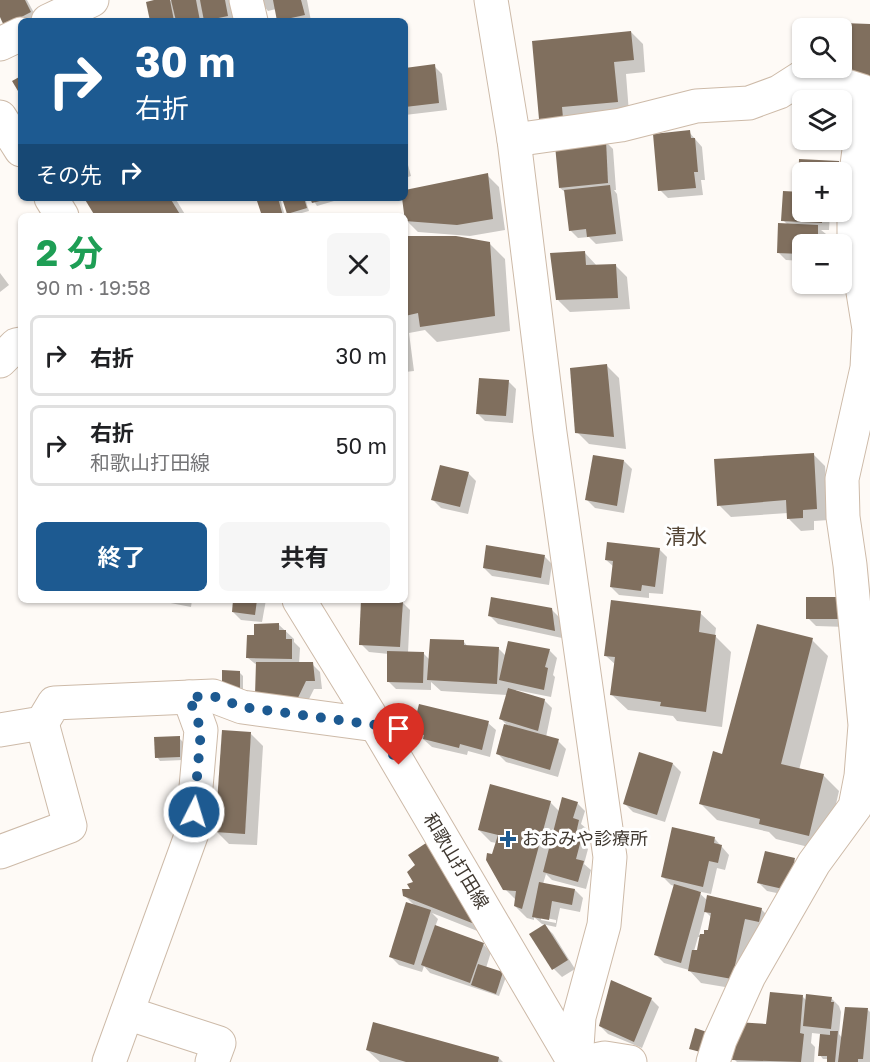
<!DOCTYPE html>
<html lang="ja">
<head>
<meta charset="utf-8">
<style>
	:root { --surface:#fff; --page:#f6f6f6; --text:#202124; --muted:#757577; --line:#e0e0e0; --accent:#1d5a91 }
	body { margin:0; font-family:"Golos Text","Noto Sans JP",sans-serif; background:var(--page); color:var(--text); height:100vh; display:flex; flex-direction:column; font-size:22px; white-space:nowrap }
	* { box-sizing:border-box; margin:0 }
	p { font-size:20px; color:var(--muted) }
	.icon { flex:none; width:33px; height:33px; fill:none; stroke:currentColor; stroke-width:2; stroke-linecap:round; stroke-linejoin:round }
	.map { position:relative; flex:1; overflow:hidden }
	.panel { position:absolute; left:18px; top:213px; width:390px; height:390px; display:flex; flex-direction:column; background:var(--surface); border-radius:9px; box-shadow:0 2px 4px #0004 }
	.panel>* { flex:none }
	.banner { position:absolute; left:18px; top:18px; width:390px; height:183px; border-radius:9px; box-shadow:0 2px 4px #0004; background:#1d5a91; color:#fff; overflow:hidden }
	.fabs { position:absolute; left:792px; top:18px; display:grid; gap:12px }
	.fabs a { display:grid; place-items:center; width:60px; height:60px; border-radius:9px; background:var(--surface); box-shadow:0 2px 4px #0004; font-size:30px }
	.pin { position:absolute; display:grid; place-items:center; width:51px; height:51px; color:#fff; margin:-62px -26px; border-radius:50% 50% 50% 0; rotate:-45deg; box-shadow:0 0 6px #0007 }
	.pin .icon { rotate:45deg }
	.me { position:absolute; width:66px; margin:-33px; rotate:5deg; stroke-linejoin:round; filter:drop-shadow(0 0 4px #0008) }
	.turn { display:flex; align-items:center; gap:21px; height:126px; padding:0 18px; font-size:27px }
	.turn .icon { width:78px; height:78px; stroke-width:2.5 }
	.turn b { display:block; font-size:42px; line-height:51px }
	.then { display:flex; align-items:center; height:57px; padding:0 18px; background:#0003; gap:12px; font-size:22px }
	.round { display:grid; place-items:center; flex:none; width:63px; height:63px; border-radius:9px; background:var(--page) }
	.overview { display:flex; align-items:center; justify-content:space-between; height:102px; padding:0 18px }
	h1 { font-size:36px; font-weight:700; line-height:45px; color:#1e9e55 }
	.button { display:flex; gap:12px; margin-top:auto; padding:12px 18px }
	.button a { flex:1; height:69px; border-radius:9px; background:var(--accent); color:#fff; font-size:24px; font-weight:700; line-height:69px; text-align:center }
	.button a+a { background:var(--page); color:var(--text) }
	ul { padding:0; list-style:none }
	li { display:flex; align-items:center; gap:18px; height:81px; margin:0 12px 9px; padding:0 6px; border:3px solid var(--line); border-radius:9px }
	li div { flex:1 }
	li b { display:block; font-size:22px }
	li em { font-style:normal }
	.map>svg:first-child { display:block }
	.shadow { fill:#0003; fill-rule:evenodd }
	.building { fill:#806f5e }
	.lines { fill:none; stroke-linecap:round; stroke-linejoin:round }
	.minor-casing { stroke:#cdbaa8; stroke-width:35 }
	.major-casing { stroke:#cdbaa8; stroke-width:35 }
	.minor { stroke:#fff; stroke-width:33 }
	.major { stroke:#fff; stroke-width:33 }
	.route { stroke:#1d5a91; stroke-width:10; stroke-dasharray:0 18 }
	.poi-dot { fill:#1d5a91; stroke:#fff; stroke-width:2 }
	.labels { text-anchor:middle; stroke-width:6; stroke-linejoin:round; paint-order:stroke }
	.poi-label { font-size:18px; fill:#403931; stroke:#fff; text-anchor:start }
	.street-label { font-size:18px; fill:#403931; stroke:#fff }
	.quarter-label { font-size:21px; fill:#544535; stroke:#fff }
</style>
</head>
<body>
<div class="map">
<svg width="870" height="1062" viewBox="0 0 870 1062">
	<rect width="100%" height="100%" fill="#fefaf6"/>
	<!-- shadow -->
	<g class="shadow">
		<path d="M0,0h27l11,20 -17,1 -21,-7z"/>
		<path d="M161,0h9l4,3 -1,-3h27l2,2v-2h28l4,21h-83z"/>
		<path d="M259,0h48l4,21h-32l-3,-12 -8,2z"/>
		<path d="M631,32l12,12 2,28 -19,2 3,39 -76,17 -12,-12z"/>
		<path d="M434,66l8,8 5,36 -42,5v-46z"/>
		<path d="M689,132l13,15 3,33h-4l2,15 -35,3 -8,-8z"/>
		<path d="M605,141l8,8 3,41h-2l3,4 6,47 -27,3 -7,-7 -11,1 -8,-8 -4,-37 -6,-5z"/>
		<path d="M405,154l6,22 -6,2z"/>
		<path d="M800,160l39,2 8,8 -5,2h-40v19l-3,-3z"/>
		<path d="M487,175l12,12 6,43 -35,6 -52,-4 -12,-12 -3,-22h2v-7z"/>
		<path d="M784,193h18v19h28l-1,18h-8l5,4 -1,10h-23v17l-16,-1 -8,-8 10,-27 -5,-5z"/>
		<path d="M86,198h89l11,18h-89z"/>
		<path d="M258,198h22l5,18h-22z"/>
		<path d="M284,198h21l4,13 -18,5 -3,-3z"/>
		<path d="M312,198h22v3l-17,5z"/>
		<path d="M405,238l84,5 16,16 5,72 -73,11 -12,-12 -16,3 5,38 -9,1z"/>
		<path d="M585,253l12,13 18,-1 12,12 3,32 -60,3 -12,-12z"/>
		<path d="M0,273l9,12 -9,7z"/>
		<path d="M607,366l12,12 7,71 -37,-5 -12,-12z"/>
		<path d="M508,381l8,8 -3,34 -28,-2 -8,-8z"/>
		<path d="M813,454l12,12 4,54 -15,1v9l-13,1 -12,-12 -1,-6 -57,4 -12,-12z"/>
		<path d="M624,461l8,8 -8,44 -29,-5 -8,-8z"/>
		<path d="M468,473l8,8 -8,33 -27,-6 -8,-8z"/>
		<path d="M659,549l8,8 -4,37 -14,-1v5l-30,-3 -8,-8 2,-21 -7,-6z"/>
		<path d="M544,556l8,8 -3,21 -57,-9 -8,-8z"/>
		<path d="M838,599l8,28 -30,-1 -8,-8z"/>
		<path d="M155,600h37l-1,7z"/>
		<path d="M235,600h31l-4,22 -21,-2 -8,-8z"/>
		<path d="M402,602l8,8 -2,43 16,1 6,6 34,-18 4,5 30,1 8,8 43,-6 8,8 -4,17 2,2 -4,20 -35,-7v2l28,8 8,8 -6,29 12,4 8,8 -8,28 -52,-15 -8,-8 8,-30 -5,-5 6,-24 -66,-4 -10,-9v8l-35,-1 -8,-8 1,-27 -20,-2 -8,-8z"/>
		<path d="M552,610l8,8 2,20 -64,-14 -8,-8z"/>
		<path d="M700,613l16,15 -1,8 16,16 -9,75 -45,-6 -4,-5 -45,-6 -16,-15 4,-30 -10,-9z"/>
		<path d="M278,624l16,15v3l6,6 -1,16h13l8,8 2,17h-8l-12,24 -44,-47 -10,-8 7,-22z"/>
		<path d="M812,640l16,16 -29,114 24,5 16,16 -14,60 -49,-12 -7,-7 -52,-12 -16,-16 22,-48z"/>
		<path d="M239,672l4,4v18h-16z"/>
		<path d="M488,723l8,7 -6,27 -22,-6 -1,4 -35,-8 -18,-16z"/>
		<path d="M251,734l12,12 -6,99 -28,-1 -12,-12z"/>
		<path d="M179,738l4,4v18l-23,1 -3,-4z"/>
		<path d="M673,764l8,8 -16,50 -32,-10 -8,-8z"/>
		<path d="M550,802l10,10 17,-9 8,8 -4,13 6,5 -4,15 5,5 -4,15 7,6 -5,19 -34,-9 -6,-6 -3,10 32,6 8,8 -3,14 -20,-4 -4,19 -14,-3 -8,-7v3l-7,-2 -12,-12 1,-6 -11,-11 -11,-33 3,-13 -6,-1 -12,-12zM541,917l15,3v3l-15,-3z"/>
		<path d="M715,839l14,16 -4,15 -8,-2 -6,26 -14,-3 11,10 53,8 12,12 -30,69 -42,-7 -12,-13 -25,-7 -8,-8 19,-69 -4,-1 -8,-8zM705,911l6,6 -2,15 -4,4 -6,-1zM698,937h2l-2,15 -4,-1z"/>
		<path d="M794,860l8,8 -11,28 -24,-5 -8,-8z"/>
		<path d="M417,866l68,68 -53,-21 6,6 -3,8 48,17 8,8 -5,16 16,6 4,3 -7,19 -69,-23 -6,-7 -2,6 -23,-7 -8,-8 25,-50 -12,-12 8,-4z"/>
		<path d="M545,926l8,8 22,35 -13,8 -8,-8 -23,-34z"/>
		<path d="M803,997l4,4 24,-3 8,8 2,6 -2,22 3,4 26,-28 2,2v50h-42l1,-3h-6l-3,-4 1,-21 -9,-1 -1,10 4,4 -1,15h-77l-3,-3 33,-33z"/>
		<path d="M651,999l8,8 -17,41 -34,-14 -8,-8z"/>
		<path d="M367,1050l132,8 4,4h-123z"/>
	</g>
	<!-- building -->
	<g class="building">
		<path d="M0,0h25l6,12 -27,14 -4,-9z"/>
		<path d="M154,0h16l4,21h-24l-4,-19z"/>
		<path d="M171,0h25l4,21h-24z"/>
		<path d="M200,0h25l3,16 -24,5z"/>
		<path d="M273,0h28l4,15 -28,6z"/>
		<path d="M843,23l27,1v53l-29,-1z"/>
		<path d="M631,31l3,29 -20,2 4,40 -56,5 1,11 -24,1 -7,-78z"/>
		<path d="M435,64l4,39 -34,4v-39z"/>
		<path d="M21,76v20l-9,-15z"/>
		<path d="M690,130l1,8h4l3,34h-4l2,16 -38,3 -5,-57z"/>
		<path d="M606,140l2,43 -49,5 -4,-43z"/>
		<path d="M799,159l40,2v11h-37v17h-4z"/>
		<path d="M488,173l5,46 -36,6 -52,-4 -3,-23h3v-8z"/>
		<path d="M610,185l6,49 -29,3 -1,-8 -17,2 -5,-41z"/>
		<path d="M783,191l19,1v20h20v11l-41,-2z"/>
		<path d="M84,198h86l11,18h-86z"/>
		<path d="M256,198h22l5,18h-21z"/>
		<path d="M282,198h22l3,10 -20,6z"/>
		<path d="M310,198h18v1l-16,4z"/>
		<path d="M778,223l40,2v19h-16v10l-25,-1z"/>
		<path d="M405,236h51l34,6 5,74 -75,11 -2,-14 -13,3z"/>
		<path d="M585,251l1,14 30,-1 2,34 -62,2 -6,-47z"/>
		<path d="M607,364l7,73 -39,-4 -5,-65z"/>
		<path d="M479,378l30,2 -3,36 -30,-2z"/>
		<path d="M814,453l3,56 -14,1v8l-16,1 -1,-19 -69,6 -3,-47z"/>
		<path d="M593,455l31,5 -7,46 -32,-6z"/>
		<path d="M440,465l29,7 -9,35 -29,-7z"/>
		<path d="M607,542l53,6 -5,39 -13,-2 -1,6 -31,-4 3,-26 -8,-1z"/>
		<path d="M486,545l59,10 -4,23 -58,-10z"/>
		<path d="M491,597l61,11 3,23 -67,-15z"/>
		<rect x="806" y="597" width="32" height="22"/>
		<path d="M233,600h24l-2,15 -23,-3z"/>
		<path d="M361,600l42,1 -3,46 -41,-2z"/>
		<path d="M611,600l90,11 -2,21 17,3 -10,77 -46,-6 1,-4 -51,-7 5,-38 -11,-1z"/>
		<path d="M279,623v7h7v9h6v20l-46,-1 1,-23h7v-11z"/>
		<path d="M757,624l56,14 -32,126 43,10 -15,62 -50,-12 1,-5 -61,-15 14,-53 9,3z"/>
		<path d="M430,639l34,1v5l35,2 -2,37 -70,-4z"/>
		<path d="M508,641l42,8 -5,18 3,1 -4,22 -45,-10z"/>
		<path d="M387,651l37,1 -1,31 -36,-1z"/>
		<path d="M256,662h57l2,19h-9l-12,25 -39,-11z"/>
		<path d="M222,670l18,1v20h-18z"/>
		<path d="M508,688l37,11 -7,32 -39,-12z"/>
		<path d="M419,704l70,17 -7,29 -22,-6 -1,4 -36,-9 1,-4 -12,-3z"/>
		<path d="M504,724l55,15 -9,31 -54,-16z"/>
		<path d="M222,730l29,2 -6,102 -30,-2z"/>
		<path d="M180,736v21l-25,1 -1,-21z"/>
		<path d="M639,752l34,11 -16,52 -34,-11z"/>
		<path d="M490,784l61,17 -29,108 -8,-3 2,-15 -13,-1 -17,-30 1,-7 5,1 6,-19 -20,-5z"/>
		<path d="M562,797l16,5 -5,16 6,2 -4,18 6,2 -5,19 8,2 -6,21 -35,-10z"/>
		<path d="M672,827l43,10 -1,6 8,2 -4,18 -9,-2 -6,26 -42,-10z"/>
		<path d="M429,841l49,78 -6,4 -69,-27 -1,-7h8l-3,-5 6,-2 -6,-10 8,-7 -7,-10z"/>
		<path d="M765,851l30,7 -5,21 -4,-1 -3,11 -26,-6z"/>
		<path d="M539,882l36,7 -3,16 -20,-4 -3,19 -17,-3z"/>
		<path d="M674,884l27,8 -20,71 -27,-8z"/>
		<path d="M707,895l55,13 -3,14 -14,-3 -13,60 -44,-8 4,-21h5l3,-16h4v-4h4l3,-17 -7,-1z"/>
		<path d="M406,902l25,8 -17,55 -25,-8z"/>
		<path d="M545,924l23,36 -16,10 -23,-36z"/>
		<path d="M435,925l49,18 -14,40 -49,-18z"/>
		<path d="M478,964l25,8 -7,22 -25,-9z"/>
		<path d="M611,980l41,18 -18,44 -35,-16z"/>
		<path d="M770,992l33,3 -3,38 4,1 -3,28 -69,-2 4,-38 30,2z"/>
		<path d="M806,994l26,3 -1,5h3l-3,27 -28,-3z"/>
		<path d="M845,1007l23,1 -5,51h-5v3h-20z"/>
		<path d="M373,1022l126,35 -1,5h-92l-40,-12z"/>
		<path d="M695,1028l15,5 -6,20 -15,-4z"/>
		<path d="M830,1031h8l-3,31h-8v-6h-9l2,-22 10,1z"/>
	</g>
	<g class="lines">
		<!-- minor casing -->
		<g class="minor-casing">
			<g id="minor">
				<path d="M246,0l5,21"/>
				<path d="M491,0l23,140 36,293 60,424 -6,68 -25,92 -3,45"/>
				<path d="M48,21l44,-21"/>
				<path d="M0,44l21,-10"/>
				<path d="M514,140l107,-15 75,-19 53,-3 30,-11 25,-16 17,2 41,13 7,16h1"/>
				<path d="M0,361l16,-16 5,-1"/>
				<path d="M0,730l42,-7 12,-20 159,-7 29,11 134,18"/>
				<path d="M0,852l70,-26 -28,-103"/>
				<path d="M127,1013l92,30 -7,19"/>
				<path d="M109,1062l83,-229 9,-103 -12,-33"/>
				<path d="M713,1062l7,-22 29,-64 65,-113 41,-56 6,-31 4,-51 -15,-160 -7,-48 -1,-38 25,-111 2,-39 -15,-92v-20l3,-52 6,-45 6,-13"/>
			</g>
		</g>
		<!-- major casing -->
		<g class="major-casing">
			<g id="major">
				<path d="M0,117l21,33"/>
				<path d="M51,198l11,18"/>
				<path d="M299,600l77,125 198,337"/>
				<path d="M585,1062l20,-4 25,4"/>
			</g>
		</g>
		<!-- minor -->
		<use href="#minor" class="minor"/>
		<!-- major -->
		<use href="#major" class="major"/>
	</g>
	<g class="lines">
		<!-- route -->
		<path class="route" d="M194,812l7,-82 -12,-33 24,-1 29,11 134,18 23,40"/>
	</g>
	<!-- markers -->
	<path class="poi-dot" d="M505 830h6v6h6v6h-6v6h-6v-6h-6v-6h6z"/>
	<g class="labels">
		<!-- poi labels -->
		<g class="poi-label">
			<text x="522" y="845">おおみや診療所</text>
		</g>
		<!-- street labels -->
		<g class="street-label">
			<text transform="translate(456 861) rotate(59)" y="6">和歌山打田線</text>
		</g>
		<!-- quarter labels -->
		<g class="quarter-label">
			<text x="686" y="544">清水</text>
		</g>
	</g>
</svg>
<div class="fabs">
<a><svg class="icon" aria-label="search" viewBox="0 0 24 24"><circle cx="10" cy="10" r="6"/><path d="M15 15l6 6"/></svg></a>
<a><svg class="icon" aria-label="layers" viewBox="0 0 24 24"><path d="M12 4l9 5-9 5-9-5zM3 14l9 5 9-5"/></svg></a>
<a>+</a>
<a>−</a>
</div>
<div class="pin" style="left:399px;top:765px;background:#d93025"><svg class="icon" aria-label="arrive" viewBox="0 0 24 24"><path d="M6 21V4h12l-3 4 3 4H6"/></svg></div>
<svg class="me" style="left:194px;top:812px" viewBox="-20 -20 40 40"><circle r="17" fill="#1d5a91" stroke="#fff" stroke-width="3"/><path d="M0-11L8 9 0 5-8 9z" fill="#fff"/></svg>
<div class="banner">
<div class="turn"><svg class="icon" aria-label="right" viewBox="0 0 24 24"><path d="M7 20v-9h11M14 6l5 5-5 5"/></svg><div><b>30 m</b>右折</div></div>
<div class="then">その先<svg class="icon" aria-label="right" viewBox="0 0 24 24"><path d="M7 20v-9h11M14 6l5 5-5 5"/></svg></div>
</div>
<section class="panel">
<div class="overview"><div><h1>2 分</h1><p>90 m · 19:58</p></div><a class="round"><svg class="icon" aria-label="close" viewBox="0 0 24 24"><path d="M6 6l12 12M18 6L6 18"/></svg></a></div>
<ul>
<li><svg class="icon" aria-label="right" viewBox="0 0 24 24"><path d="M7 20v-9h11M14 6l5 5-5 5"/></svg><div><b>右折</b></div><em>30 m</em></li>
<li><svg class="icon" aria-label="right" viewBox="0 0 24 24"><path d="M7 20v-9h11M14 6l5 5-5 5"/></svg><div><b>右折</b><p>和歌山打田線</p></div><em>50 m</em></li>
</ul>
<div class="button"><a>終了</a><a>共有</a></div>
</section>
</div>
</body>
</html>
